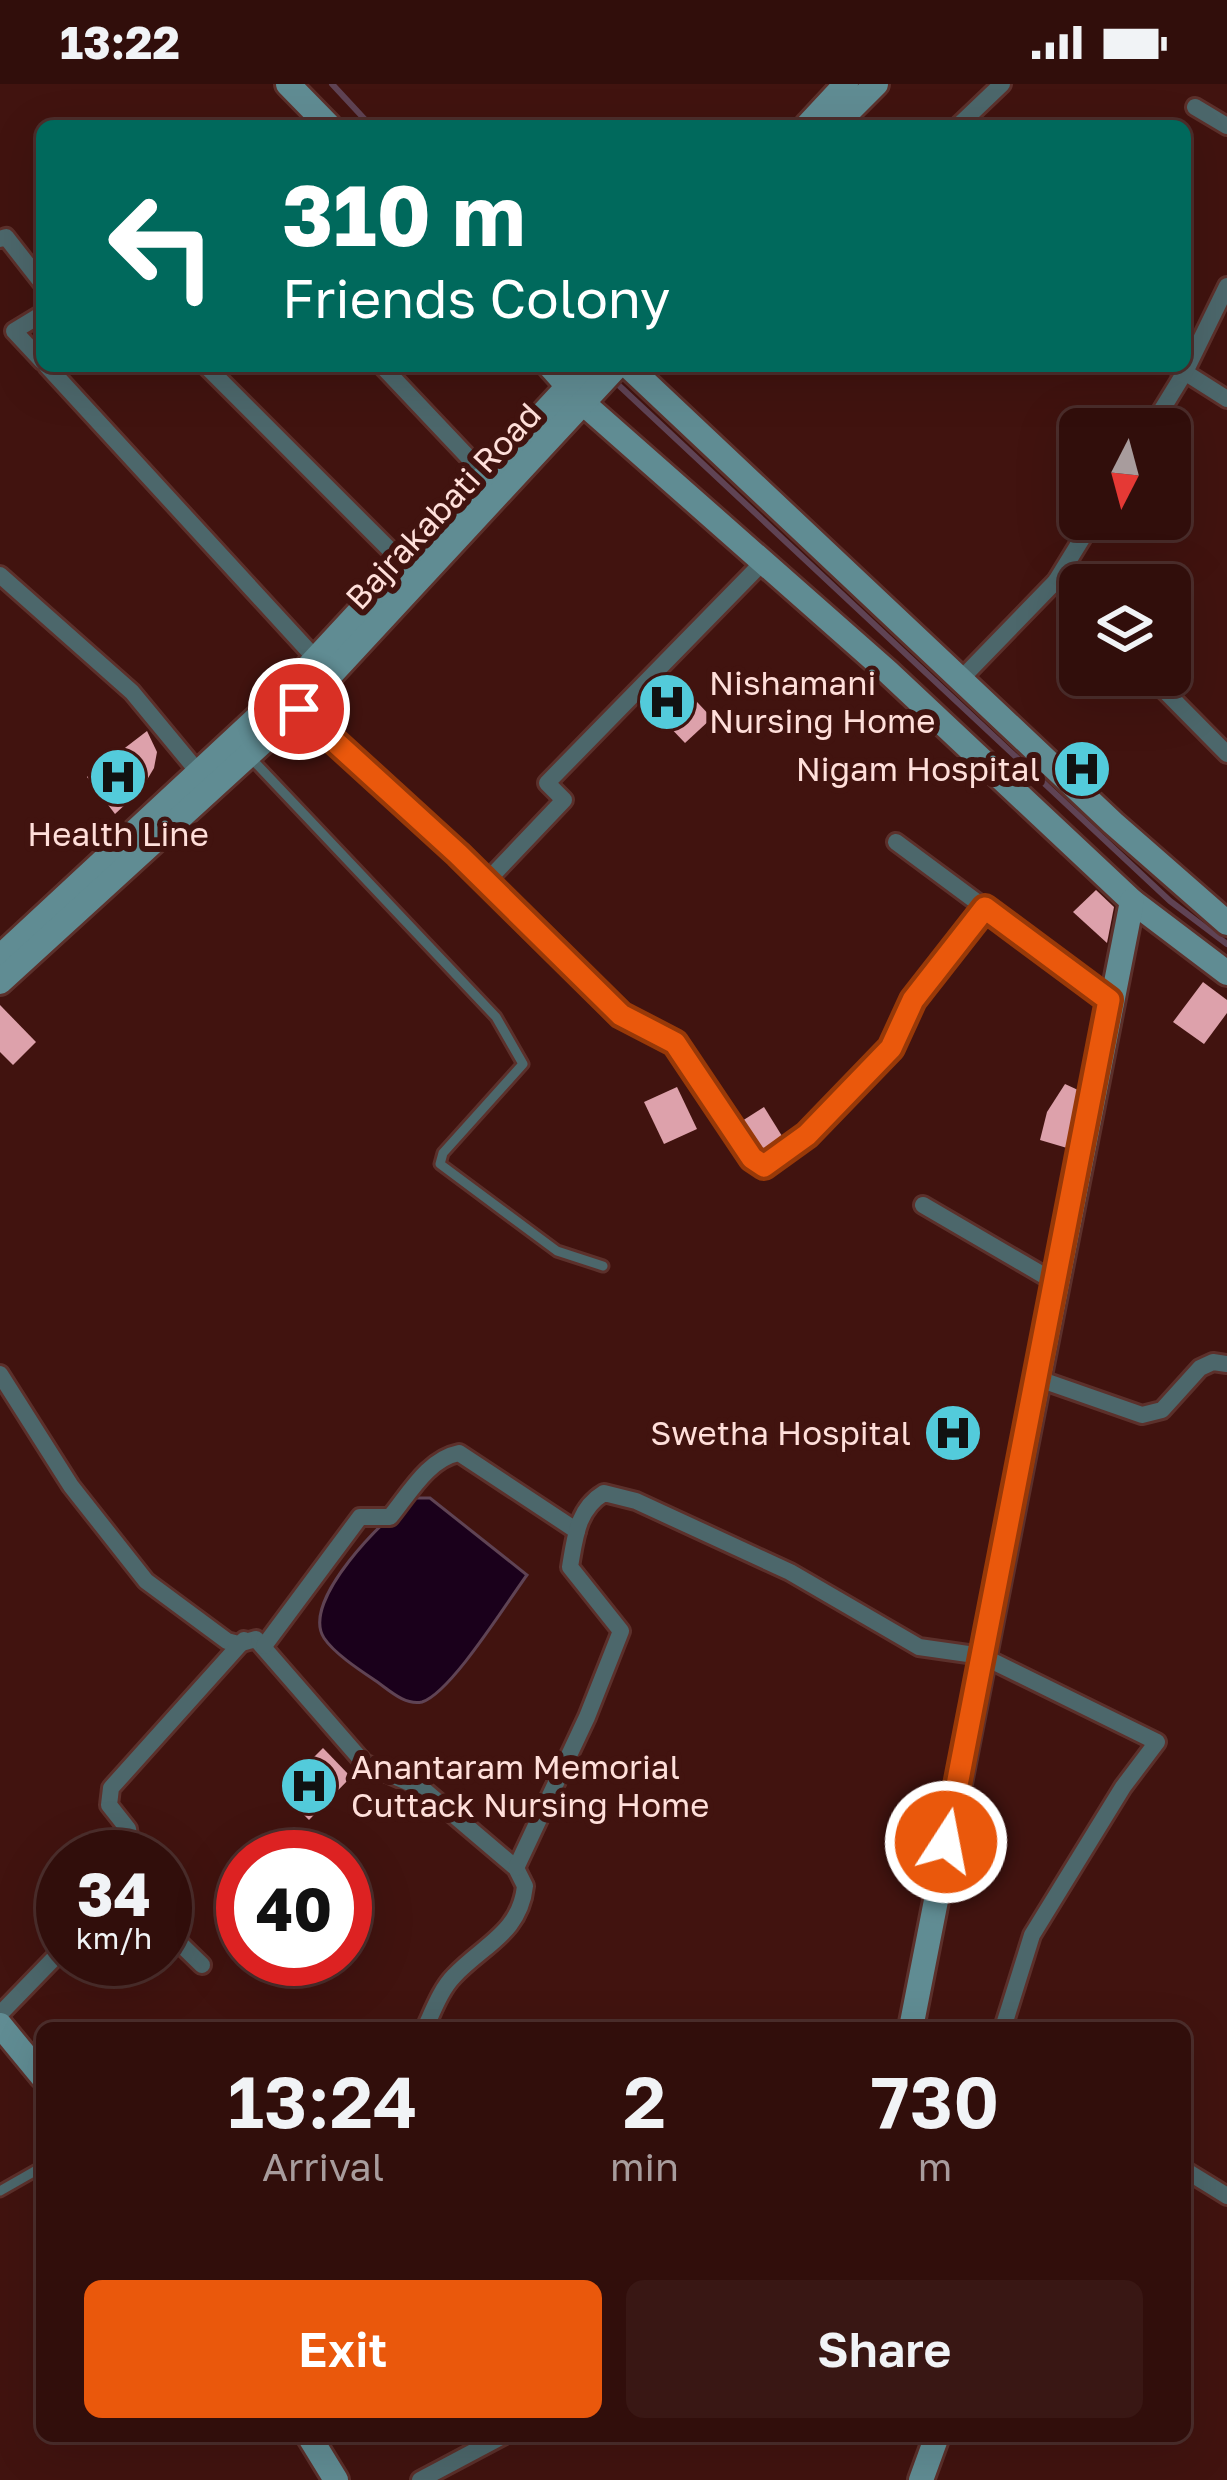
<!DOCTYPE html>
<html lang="en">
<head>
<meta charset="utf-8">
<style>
	:root { --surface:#310e0b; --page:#391714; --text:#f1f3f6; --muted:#a89c9d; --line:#4c2e2c; --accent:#ea580c }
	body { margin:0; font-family:"Golos Text",sans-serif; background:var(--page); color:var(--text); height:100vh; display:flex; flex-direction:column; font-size:45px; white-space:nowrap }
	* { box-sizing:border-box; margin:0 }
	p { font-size:39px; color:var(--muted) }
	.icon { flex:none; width:66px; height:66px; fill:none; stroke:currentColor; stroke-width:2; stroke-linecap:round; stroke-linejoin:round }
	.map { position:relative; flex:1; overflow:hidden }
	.panel { position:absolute; left:36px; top:1938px; width:1155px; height:420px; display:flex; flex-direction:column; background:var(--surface); border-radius:18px; box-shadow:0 12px 48px #0002,0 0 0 3px var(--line) }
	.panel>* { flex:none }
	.banner { position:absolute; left:36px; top:36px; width:1155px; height:252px; border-radius:18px; box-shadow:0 12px 48px #0002,0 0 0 3px var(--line); background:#00695c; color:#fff; overflow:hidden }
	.needle { width:78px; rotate:186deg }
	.fabs { position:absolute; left:1059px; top:324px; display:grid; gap:24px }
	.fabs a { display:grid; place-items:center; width:132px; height:132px; border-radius:18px; background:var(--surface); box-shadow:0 12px 48px #0002,0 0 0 3px var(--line); font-size:60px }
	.speed { position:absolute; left:36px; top:1746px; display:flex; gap:24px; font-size:60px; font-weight:700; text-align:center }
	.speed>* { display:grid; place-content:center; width:156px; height:156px; border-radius:50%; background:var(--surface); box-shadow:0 12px 48px #0002,0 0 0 3px var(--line); line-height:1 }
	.speed small { font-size:30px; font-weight:400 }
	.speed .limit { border:18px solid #d22; background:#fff; color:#111 }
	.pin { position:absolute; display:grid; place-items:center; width:102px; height:102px; color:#fff; margin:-51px; border:6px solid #fff; border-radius:50%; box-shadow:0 3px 12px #0007 }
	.me { position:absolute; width:132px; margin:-66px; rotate:11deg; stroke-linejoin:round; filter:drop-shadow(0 0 9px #0008) }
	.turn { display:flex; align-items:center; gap:42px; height:252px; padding:0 48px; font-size:54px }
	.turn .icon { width:156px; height:156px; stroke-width:2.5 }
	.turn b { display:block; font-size:84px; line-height:102px }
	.eta { display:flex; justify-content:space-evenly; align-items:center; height:204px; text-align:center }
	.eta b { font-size:72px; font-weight:600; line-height:84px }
	.cta { display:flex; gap:24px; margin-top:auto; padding:24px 48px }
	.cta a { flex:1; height:138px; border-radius:18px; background:var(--accent); color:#fff; font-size:48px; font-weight:600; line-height:138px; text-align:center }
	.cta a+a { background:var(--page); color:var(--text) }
	.status { display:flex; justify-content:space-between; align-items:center; height:84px; padding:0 60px; background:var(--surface); direction:ltr }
	.status svg { height:33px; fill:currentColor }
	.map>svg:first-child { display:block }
	.water { fill:#1a001b; stroke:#5f4354; stroke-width:3 }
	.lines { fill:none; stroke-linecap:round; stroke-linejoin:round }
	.stream { stroke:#5f4354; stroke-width:6 }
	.building { fill:#dda1ab }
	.lane-casing { stroke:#5c302b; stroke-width:15 }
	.street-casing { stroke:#5c302b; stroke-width:22 }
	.secondary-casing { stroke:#5c302b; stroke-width:30 }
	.lane { stroke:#4c676b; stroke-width:9 }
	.street { stroke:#4c676b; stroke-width:16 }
	.secondary { stroke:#608c93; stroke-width:24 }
	.route-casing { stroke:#983908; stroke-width:30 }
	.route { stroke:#ea580c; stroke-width:21 }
	.labels { text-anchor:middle; stroke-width:12; stroke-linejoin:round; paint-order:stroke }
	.street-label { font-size:33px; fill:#ffdfda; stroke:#41130f }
	.poi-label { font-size:33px; fill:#ffdfda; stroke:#41130f; text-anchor:start }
</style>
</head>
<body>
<div class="status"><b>13:22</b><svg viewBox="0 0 49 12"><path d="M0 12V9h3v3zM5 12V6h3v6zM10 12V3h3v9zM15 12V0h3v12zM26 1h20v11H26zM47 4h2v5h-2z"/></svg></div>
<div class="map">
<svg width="1227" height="2396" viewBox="0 0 1227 2396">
	<rect width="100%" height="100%" fill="#41130f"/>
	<!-- water -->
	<path class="water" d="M413,1414h17l97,77c-20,27 -76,118 -105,127 -18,4 -35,-14 -49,-23 -15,-10 -39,-26 -49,-41 -24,-37 61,-121 89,-140z"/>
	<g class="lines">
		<!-- stream -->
		<g class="stream">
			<path d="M332,0l39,42"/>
			<path d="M611,294l559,523 57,43"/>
		</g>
	</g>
	<!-- building -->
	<g class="building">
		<path d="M671,590l41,44 -27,25 -40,-42z"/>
		<path d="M147,647l10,21 -3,16 -13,22 -26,24 -28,-37z"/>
		<path d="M1087,660l23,21 -17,17 -22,-22z"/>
		<path d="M1096,806l18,17 -7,36 -34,-31z"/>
		<path d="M1203,898l24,18v13l-23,31 -31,-22z"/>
		<path d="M0,921l36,37 -23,23 -13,-13z"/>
		<path d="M1065,1000l13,6 -11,58 -27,-8 7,-28z"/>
		<path d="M677,1003l20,42 -33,15 -20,-42z"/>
		<path d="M764,1023l18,29 -19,14 -21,-29z"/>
		<path d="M941,1324l32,17 -15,31 -33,-17z"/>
		<path d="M323,1664l28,29 -42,43 -29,-29z"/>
	</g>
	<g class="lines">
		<!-- lane casing -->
		<g class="lane-casing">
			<g id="lane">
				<path d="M249,672l247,261 27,47 -80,89 -3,11 117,87 46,15"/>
				<path d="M0,2107l42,-24"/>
			</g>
		</g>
		<!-- street casing -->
		<g class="street-casing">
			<g id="street">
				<path d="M1195,23l32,19"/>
				<path d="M958,42l44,-42"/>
				<path d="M0,155l6,-2 36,46"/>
				<path d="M42,230l-28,17 28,30"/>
				<path d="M47,282l269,293"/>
				<path d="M206,282l198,198"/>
				<path d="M382,282l104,110"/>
				<path d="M1175,282l52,33"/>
				<path d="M1150,345l35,-57 42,-86"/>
				<path d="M0,491l132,117 67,81"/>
				<path d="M1056,497l24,24"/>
				<path d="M1149,591l78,79"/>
				<path d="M961,595l95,-98 38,-62"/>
				<path d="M299,625l159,145 163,161 54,28 77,115 11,7 44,-31 84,-86 22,-48 72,-92"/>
				<path d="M896,758l213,158"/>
				<path d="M486,798l78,-82 -17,-17 216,-221"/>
				<path d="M923,1121l132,77"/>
				<path d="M0,1290l71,112 75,95 81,60 11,3 18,-5 108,124 59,26 93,79 9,18c-5,47 -42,59 -71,90 -13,13 -21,35 -29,52"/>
				<path d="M1036,1294l106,37 20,-5 38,-42 13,-6 14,2"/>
				<path d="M264,1562l96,-129h30c19,-23 38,-58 69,-64l118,78"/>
				<path d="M132,1773l-4,-28 -19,-24 2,-17 133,-148"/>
				<path d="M516,1784l71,-151 34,-86 -51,-64c5,-29 7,-58 34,-74l32,8 154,71 129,75 63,9 175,86 -34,45 -91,148 -29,93"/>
				<path d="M165,1845l37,36"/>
				<path d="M0,1930l63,-65"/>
				<path d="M1185,2086l42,26"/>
				<path d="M420,2396l83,-44"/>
			</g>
		</g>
		<!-- secondary casing -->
		<g class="secondary-casing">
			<g id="secondary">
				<path d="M288,0l41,42"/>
				<path d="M807,42l39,-42"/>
				<path d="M834,42l42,-42"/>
				<path d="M550,282l33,37 305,269 244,229 95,72"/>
				<path d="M628,282l485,457 114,100"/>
				<path d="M0,873l285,-265 302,-326"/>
				<path d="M0,898l299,-273 318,-343"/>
				<path d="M0,1941l42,51"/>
				<path d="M911,1944l221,-1127"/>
				<path d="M309,2352l27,44"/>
				<path d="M921,2396l16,-44"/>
			</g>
		</g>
		<!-- lane -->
		<use href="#lane" class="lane"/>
		<!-- street -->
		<use href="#street" class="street"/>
		<!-- secondary -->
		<use href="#secondary" class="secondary"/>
	</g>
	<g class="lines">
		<!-- route casing -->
		<g class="route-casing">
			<path id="route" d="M299,625l159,145 163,161 54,28 77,115 12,8 43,-31 84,-87 22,-48 72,-92 124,92 -163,842"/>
		</g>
		<!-- route -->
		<use href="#route" class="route"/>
	</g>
	<!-- icons -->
	<defs>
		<g id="hospital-disc" transform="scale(3)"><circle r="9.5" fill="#53cbdb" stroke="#41130f"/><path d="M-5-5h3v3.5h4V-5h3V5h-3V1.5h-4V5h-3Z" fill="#111"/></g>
	</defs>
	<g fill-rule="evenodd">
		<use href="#hospital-disc" x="667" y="618"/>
		<use href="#hospital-disc" x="1082" y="685"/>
		<use href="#hospital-disc" x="118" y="693"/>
		<use href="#hospital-disc" x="953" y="1349"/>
		<use href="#hospital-disc" x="309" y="1702"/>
	</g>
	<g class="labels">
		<!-- street labels -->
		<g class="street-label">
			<text transform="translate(443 422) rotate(-47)" y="12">Bajrakabati Road</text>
		</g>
		<!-- poi labels -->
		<g class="poi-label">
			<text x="709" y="611">Nishamani<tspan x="709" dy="38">Nursing Home</tspan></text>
			<text x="1040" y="697" text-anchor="end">Nigam Hospital</text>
			<text x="118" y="762" text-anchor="middle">Health Line</text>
			<text x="911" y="1361" text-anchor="end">Swetha Hospital</text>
			<text x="351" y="1695">Anantaram Memorial<tspan x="351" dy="38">Cuttack Nursing Home</tspan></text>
		</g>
	</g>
</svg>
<div class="fabs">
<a><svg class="needle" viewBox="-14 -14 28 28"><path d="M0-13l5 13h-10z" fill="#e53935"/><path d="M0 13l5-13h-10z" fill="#a89c9d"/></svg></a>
<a><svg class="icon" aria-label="layers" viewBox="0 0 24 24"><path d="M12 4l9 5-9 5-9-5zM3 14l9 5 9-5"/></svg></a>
</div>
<div class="speed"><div>34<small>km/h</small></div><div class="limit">40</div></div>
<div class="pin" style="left:299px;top:625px;background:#d93025"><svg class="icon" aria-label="arrive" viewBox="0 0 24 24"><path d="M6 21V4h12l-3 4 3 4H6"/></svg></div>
<svg class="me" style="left:946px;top:1758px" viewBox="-20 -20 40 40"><circle r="17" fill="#ea580c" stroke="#fff" stroke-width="3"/><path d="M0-11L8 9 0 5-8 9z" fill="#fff"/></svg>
<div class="banner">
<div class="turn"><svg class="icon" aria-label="left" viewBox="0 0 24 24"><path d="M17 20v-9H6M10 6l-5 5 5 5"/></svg><div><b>310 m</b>Friends Colony</div></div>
</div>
<section class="panel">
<div class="eta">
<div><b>13:24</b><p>Arrival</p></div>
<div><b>2</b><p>min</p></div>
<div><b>730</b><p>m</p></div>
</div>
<div class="cta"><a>Exit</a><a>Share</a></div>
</section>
</div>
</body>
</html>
